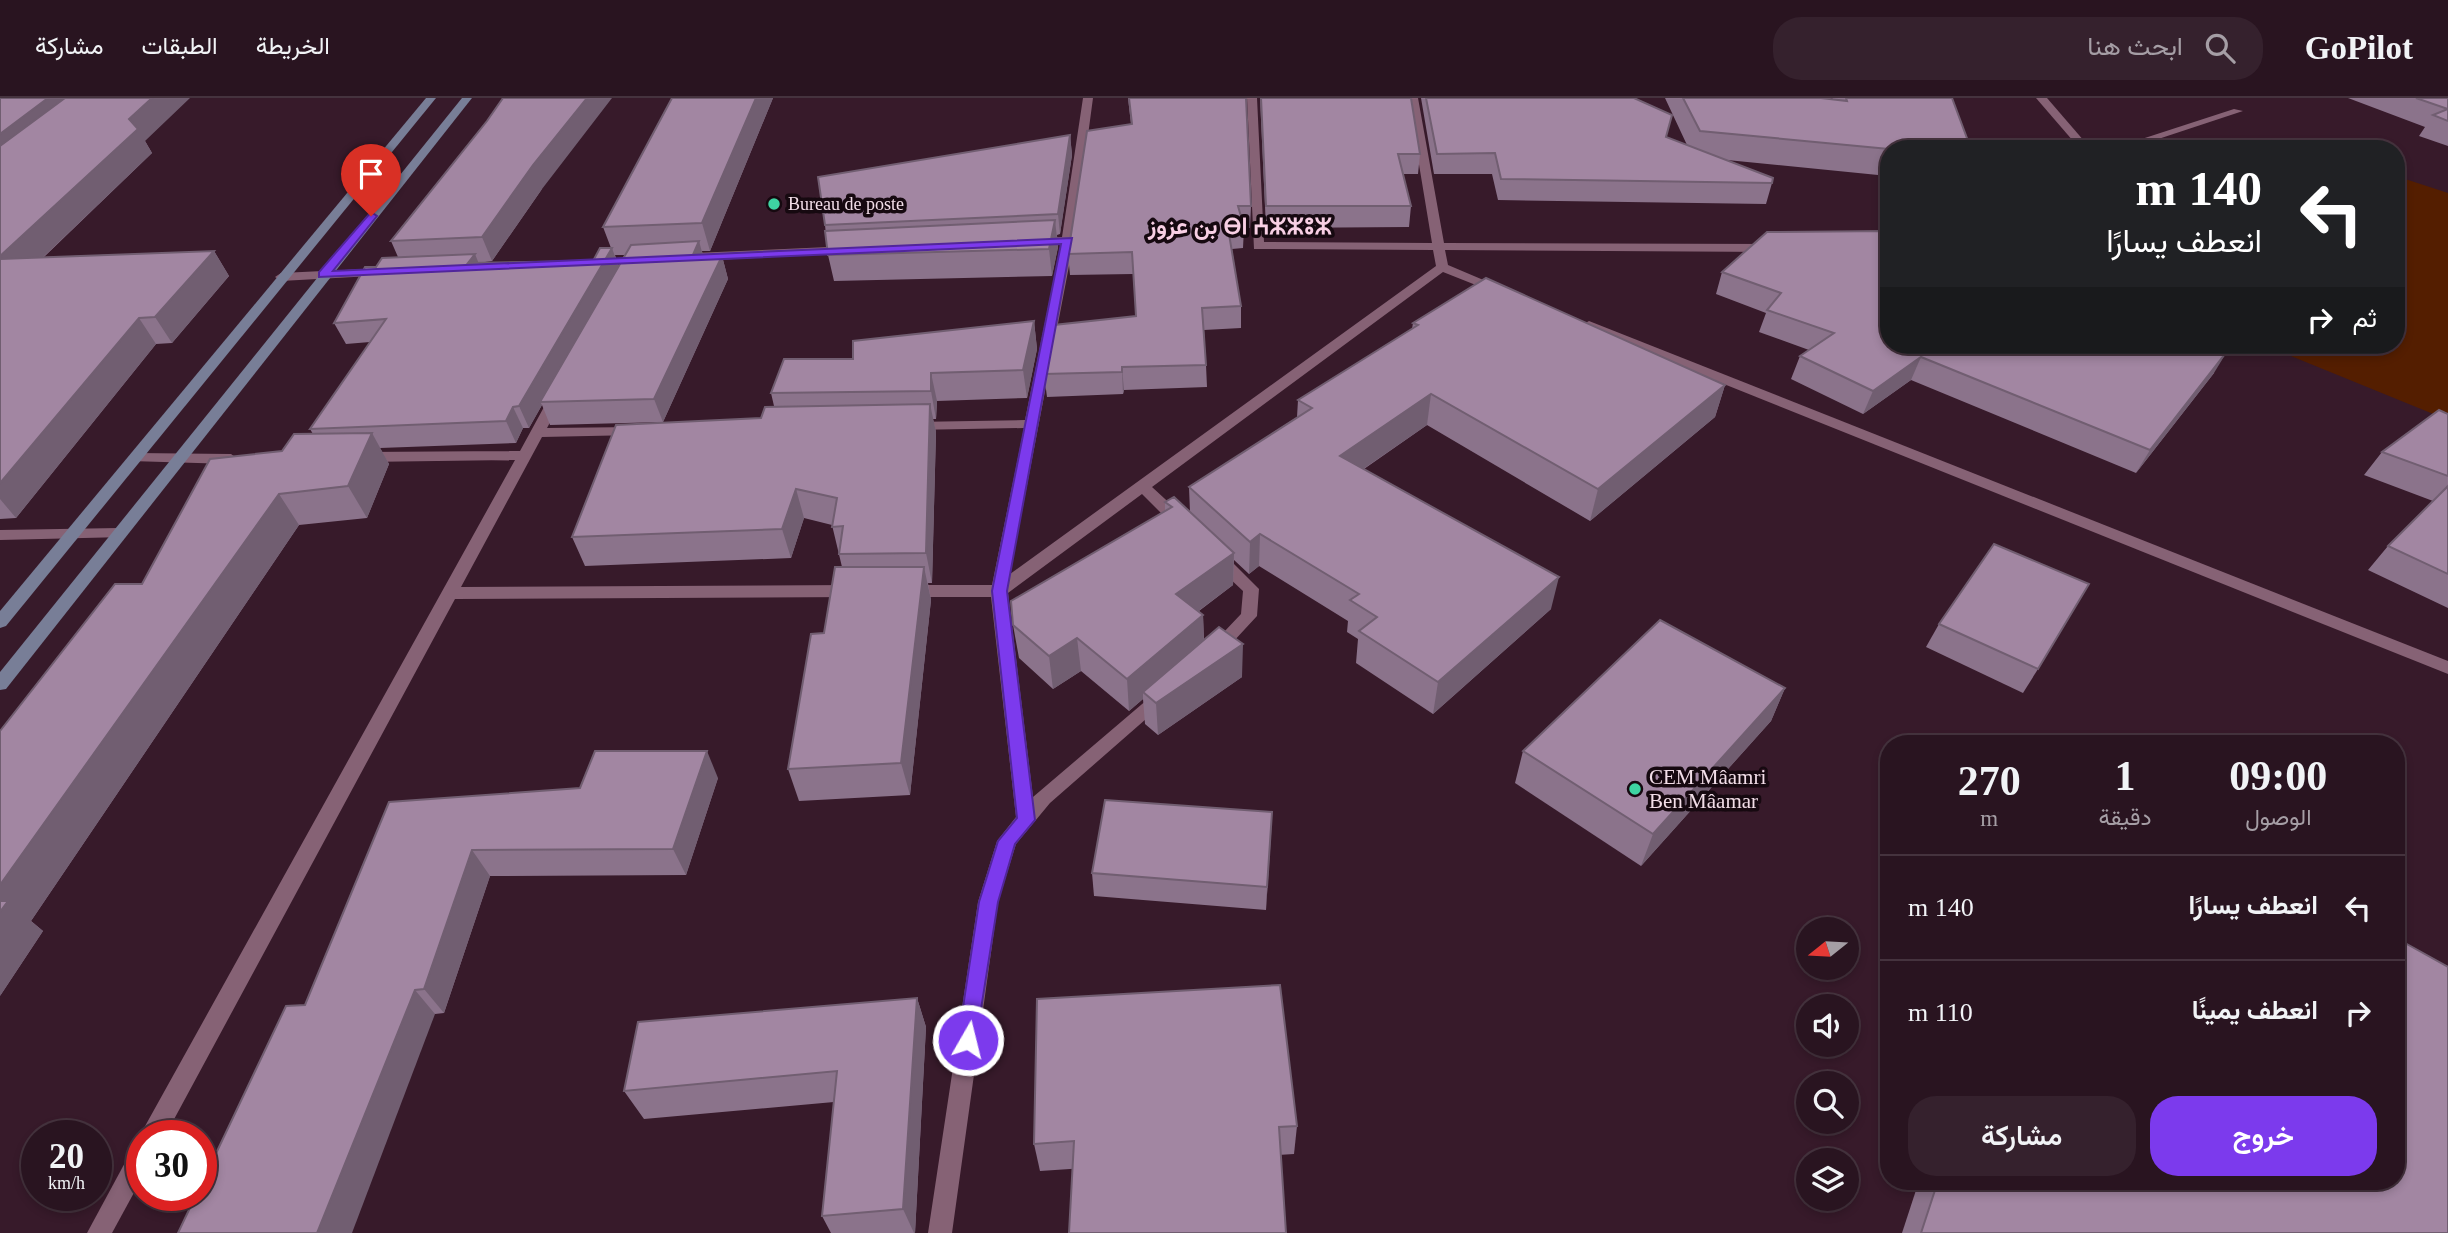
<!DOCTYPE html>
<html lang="ar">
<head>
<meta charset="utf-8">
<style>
	:root { --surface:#291420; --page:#35212d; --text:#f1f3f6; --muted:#a59ea5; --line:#45333e; --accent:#7c3aed }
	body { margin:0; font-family:"Times New Roman",Vazirmatn,"Noto Sans Tifinagh",serif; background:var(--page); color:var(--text); direction:rtl; height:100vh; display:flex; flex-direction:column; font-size:26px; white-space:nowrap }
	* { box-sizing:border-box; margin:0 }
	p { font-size:23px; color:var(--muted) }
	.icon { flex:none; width:38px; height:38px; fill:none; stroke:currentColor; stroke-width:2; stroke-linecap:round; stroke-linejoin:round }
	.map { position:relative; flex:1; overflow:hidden; direction:ltr }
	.side { position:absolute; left:1880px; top:637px; width:525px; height:455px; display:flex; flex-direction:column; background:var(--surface); border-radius:28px; box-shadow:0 4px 10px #0003,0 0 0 2px var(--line); direction:rtl }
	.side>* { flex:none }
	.banner { position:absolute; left:1880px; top:42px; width:525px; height:214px; border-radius:28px; box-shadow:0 4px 10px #0003,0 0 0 2px var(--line); direction:rtl; background:#202124; color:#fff; overflow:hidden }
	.needle { width:46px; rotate:252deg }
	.tools { position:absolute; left:1796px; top:819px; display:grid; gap:14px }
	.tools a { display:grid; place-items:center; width:63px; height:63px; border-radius:50%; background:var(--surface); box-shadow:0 4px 10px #0003,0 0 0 2px var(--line); font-size:35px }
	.speed { position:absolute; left:21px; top:1022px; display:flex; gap:14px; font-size:35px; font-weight:700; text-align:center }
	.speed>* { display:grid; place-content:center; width:91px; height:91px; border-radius:50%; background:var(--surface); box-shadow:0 4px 10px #0003,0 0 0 2px var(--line); line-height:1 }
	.speed small { font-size:18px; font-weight:400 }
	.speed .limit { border:10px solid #d22; background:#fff; color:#111 }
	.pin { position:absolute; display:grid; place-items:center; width:60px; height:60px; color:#fff; margin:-72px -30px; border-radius:50% 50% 50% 0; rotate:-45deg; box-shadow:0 0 7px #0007 }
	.pin .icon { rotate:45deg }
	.me { position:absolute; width:77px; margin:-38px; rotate:8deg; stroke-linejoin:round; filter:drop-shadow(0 0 5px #0008) }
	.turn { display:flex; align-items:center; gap:24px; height:147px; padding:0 28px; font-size:32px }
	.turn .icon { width:91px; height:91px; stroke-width:2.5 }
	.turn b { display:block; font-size:49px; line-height:60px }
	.then { display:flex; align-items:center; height:66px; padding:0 28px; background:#0003; gap:14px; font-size:26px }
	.eta { display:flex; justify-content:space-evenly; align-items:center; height:119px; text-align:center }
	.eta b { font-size:42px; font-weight:600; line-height:49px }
	.button { display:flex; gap:14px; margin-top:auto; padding:14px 28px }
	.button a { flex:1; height:80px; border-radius:28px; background:var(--accent); color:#fff; font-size:28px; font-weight:600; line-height:80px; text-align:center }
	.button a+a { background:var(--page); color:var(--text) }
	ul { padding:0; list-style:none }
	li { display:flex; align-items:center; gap:21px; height:105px; padding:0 28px; border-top:2px solid var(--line) }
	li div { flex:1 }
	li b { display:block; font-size:26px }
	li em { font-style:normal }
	header { display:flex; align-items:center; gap:42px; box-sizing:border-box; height:98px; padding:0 35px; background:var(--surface); border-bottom:2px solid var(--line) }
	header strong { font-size:33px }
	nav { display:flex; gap:38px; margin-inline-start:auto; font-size:24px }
	.search { width:490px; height:63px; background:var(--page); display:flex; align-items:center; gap:18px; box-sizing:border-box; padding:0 24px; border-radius:28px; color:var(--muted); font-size:26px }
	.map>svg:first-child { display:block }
	.green { fill:#541e00 }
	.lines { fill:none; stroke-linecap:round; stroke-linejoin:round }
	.street { fill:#866275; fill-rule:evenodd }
	.secondary { fill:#787e97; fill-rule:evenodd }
	.wall { fill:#8b738b; fill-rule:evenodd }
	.shaded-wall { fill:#715e71 }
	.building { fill:#a286a2; stroke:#715e71; stroke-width:2 }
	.route { fill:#7c3aed; stroke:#51269a; stroke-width:2 }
	.poi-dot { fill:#3ed4a2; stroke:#160910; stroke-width:2.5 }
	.labels { text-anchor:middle; stroke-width:7; stroke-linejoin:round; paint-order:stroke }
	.far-poi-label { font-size:18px; fill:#f2dee8; stroke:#160910; text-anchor:start }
	.poi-label { font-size:21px; fill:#f2dee8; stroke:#160910; text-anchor:start }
	.far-district-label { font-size:23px; font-weight:bold; fill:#f8cfe4; stroke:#160910 }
</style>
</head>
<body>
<header>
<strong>GoPilot</strong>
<div class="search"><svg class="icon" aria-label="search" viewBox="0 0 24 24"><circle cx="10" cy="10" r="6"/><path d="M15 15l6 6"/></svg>ابحث هنا</div>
<nav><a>الخريطة</a><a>الطبقات</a><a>مشاركة</a></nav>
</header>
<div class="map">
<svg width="2448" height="1135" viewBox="0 0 2448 1135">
	<rect width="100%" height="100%" fill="#371a2a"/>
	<!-- green -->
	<path class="green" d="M2396,78l52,17v227l-184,-75h132z"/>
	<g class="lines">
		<!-- street -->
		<g class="street">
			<path d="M1083,0h10l-19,142 -64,334 426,-308 -3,-16 -179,-1 -7,-151h10l7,144 168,1 -24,-145h10l26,145 329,1 6,4 -6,4 -328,-2 3,15 59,25 -11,3 -53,-21 -291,215 37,34 2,4 -2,4h-12l-35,-35 -134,99 25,204 122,-104h12l3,5 -120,105 -34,41 -18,58 -46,331h-24l50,-331 19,-61 19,-24 -25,-220h-84l-8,-6 8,-6h85l32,-157 -111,2 -7,-4 7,-4 112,-2 36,-176 -25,2 -6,-4 6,-4 26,-1z"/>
			<path d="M2036,0h11l44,51h-11z"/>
			<path d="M2234,11l9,2 -115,38h-17z"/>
			<path d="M851,148l6,4 -2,3 -161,8 -6,-4 6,-4z"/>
			<path d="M386,170l6,4 -2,3 -109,6 -6,-4 6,-4z"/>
			<path d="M1589,223l859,340v13l-864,-346 -2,-3z"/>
			<path d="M557,294l7,4 -17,32 89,-1 7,4 -7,4 -94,2 -81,150 394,-2 8,6 -8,6 -400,2 -290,537h-23v3l-2,-3 4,-8 371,-668 -151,2 -7,-5 7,-5 156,-1 30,-55z"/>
			<path d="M135,355l96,1 7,5 -7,5 -101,-3 -2,-3z"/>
			<path d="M119,430l8,5 -2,4 -125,3v-10z"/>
			<path d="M1216,453l6,1 37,37 -2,27 -37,40 -6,2 -9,-6 36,-38 2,-23 -33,-31 -2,-4 2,-4z"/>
			<path d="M142,1045v35l-30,55h-25l47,-87z"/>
		</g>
		<!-- secondary -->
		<g class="secondary">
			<path d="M426,0h10l-430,528 -6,2v-17z"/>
			<path d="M462,0h10l-466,591 -6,1v-18z"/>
		</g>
	</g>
	<!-- wall -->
	<g class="wall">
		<path d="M0,0l145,43 7,12 -108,104 170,-6 15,25 -57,67 -16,1 -140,174 -16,1z"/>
		<path d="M672,0h101l-63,153h-8l1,5h19l6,23 -65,143 -113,3 -8,-20 -13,23h-6l-7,15 -136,5 9,16 -22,54 -68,7 -268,396 12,10 -43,65 142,-412 140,-133 31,-17 -3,-5 60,-87 -24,2 -12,-21 42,-56 22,-10 -7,-16 151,-52 -50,72 -14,2 115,-2 18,-13 -8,-21zM615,157h10l-6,11z"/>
		<path d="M1128,0h118l5,108 -1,22h-6l-1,20 -11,1 9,57v22l-37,2 2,35 1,22 -83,3 -1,4 -76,3 -3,-23 92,-58 -3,-42 -63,1 -2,-21 63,-130z"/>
		<path d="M1260,0h151l9,56 -2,20h-15l8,32 -2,21 -143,1z"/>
		<path d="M1421,0h213l32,39 21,8 -22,-47h156l12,1 -1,-1h120l-64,51v27l-161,-16 45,23 -6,21 -268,-4 -6,-26h-58z"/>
		<path d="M2348,0h100v48l-29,-10 6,-9z"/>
		<path d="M1070,37l2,20 -12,79 -3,1 1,12 -6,29 -218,5 -6,-26 -3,-30z"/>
		<path d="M1722,174l492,101 -78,100 -225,-93 -48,34 -72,-35 9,-23 9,-6 -50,-18 7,-19 -50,-19z"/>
		<path d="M1034,223l3,28 -10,49 -90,3 -1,18h-3l3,13 -4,151h-4l3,17 -21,195 -111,6 -11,-32 36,-136 18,-66 -10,-42 -28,-7 -13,40 -206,8 -13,-29 189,-119 13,-12 -3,-13 82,-34z"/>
		<path d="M1413,225l312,62 -10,32 -125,104 -163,-96 -63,44 187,140 -118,105 -77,-51 2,-24 -11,-7 1,-11 -89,-55 -10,8 -15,-14 -1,25 -34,26 4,4 1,25 38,37 -84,58 -13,-11 -2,-25 -14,12 -48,-40 -28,18 -34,-31 -6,-33 152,-114v-9l25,10 -1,-25 108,-70 1,-17 114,-71z"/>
		<path d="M2448,316v194l-80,-38 20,-24 45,-45 -69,-26 18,-23z"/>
		<path d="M1939,526l99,45 -15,24 -97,-46z"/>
		<path d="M1785,590l-14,33 -130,145 -126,-83 8,-32z"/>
		<path d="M718,680l-32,97 -196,1 -46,137 -9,1 -130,-9 84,-203z"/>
		<path d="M1272,714l-6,98 -172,-14 -2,-23z"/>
		<path d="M917,900l9,29 -11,206h-84l-9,-17 12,-114 -190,17 -20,-28z"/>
		<path d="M1297,1028l-3,28 -254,17 -6,-27z"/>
		<path d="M1919,1083h477l52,52h-546z"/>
	</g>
	<!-- shaded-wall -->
	<g class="shaded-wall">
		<path d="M48,0h45l-93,72v-36z"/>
		<path d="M152,0h38l-45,43 7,12 -137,131 -15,-21v-7l129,-137z"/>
		<path d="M587,0h25l-70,91 -50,72 -10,-24 51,-72z"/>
		<path d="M756,0h17l-63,153 -8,-28z"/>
		<path d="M1070,37l2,20 -12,79 -2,-20z"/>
		<path d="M1055,122l3,27 -6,29 -3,-27z"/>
		<path d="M699,143l6,22 -13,-6z"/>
		<path d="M612,150l7,20 -79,134 2,3 -13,23 -10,-22z"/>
		<path d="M214,153l15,25 -57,67 -17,-26z"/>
		<path d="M475,156l8,20 -15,-11z"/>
		<path d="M722,158l6,23 -65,143 -9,-23z"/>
		<path d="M139,220l17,26 -140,174 -16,-19v-16z"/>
		<path d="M1034,223l3,28 -10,49 -4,-28z"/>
		<path d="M2228,252l-14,23 -78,100 14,-23z"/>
		<path d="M1921,259l-10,23 -48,34 10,-23z"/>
		<path d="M1122,269l2,23 -1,4 -1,-22z"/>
		<path d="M931,275l6,28 -1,18 -5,-28z"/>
		<path d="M1725,287l-10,32 -125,104 8,-32z"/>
		<path d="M1431,296l-4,31 -90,62 3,-31z"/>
		<path d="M930,306l6,28 -4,151 -6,-30z"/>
		<path d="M513,309l10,21 -7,15 -10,-22z"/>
		<path d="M372,335l17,31 -22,54 -19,-32z"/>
		<path d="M796,391l8,29 -13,40 -9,-29z"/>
		<path d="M279,396l20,31 -268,396 12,10 -43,65v-111z"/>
		<path d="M1260,436l-1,32 -10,8 1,-32z"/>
		<path d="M1234,455l-1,32 -56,42 -1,-33z"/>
		<path d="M924,469l7,33 -21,195 -9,-32z"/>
		<path d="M1559,479l-8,32 -118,105 5,-32z"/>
		<path d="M1203,517l1,32 -61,45v7l-14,12 -2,-32z"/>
		<path d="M1077,540l4,33 -28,18 -4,-33z"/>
		<path d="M1243,546l-1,33 -84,58 -2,-32z"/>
		<path d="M1785,590l-14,33 -130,145 12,-32z"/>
		<path d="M707,653l11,27 -32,97 -13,-26z"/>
		<path d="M1272,714l-1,24 -5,74 1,-23z"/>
		<path d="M472,752l18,26 -46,137 -20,-24z"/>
		<path d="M415,892l20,24 -83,219h-35z"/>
		<path d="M917,900l9,29 -11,206h-1l-11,-24z"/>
	</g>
	<!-- building -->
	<g class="building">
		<path d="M0,0h48l-48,36z"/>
		<path d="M65,0h87l-23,21 9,10 -138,127v-110z"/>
		<path d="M503,0h84l-54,67 -51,72 -91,4 96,-120z"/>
		<path d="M672,0h84l-54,125 -99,4z"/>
		<path d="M1129,0h117l5,108h-13l6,21 -16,1 13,78 -39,2 4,57 -84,2v5l-78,2 10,-49 82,-9 -4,-64 -64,2 19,-123 45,-7z"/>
		<path d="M1261,0h150l9,56h-22l13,52h-145z"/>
		<path d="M1426,0h208l38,17 -6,22 107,41 -1,5 -271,-4 -6,-26 -58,1z"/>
		<path d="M1683,0h138l26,3 -1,-3h106l19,51h-82l-189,-18z"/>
		<path d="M2416,0h32v23l-15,-6 15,-6z"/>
		<path d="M1070,37l-12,79 -233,11 -7,-48z"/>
		<path d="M1055,122l-6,29 -221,6 -3,-24z"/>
		<path d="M1888,133v114h326l14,5 -78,100 -229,-93 -48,34 -73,-35 34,-23 -67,-23 14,-17 -59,-21 45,-40z"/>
		<path d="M699,143l-7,16 30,-1 -68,143 -114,3 91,-157z"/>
		<path d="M600,150h12l-93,158 -6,1 -7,14 -196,8 76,-110 -52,4 31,-56h11l6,-9 93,-4 -7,9 125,-2z"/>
		<path d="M214,153l-59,66 -16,1 -139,165v-224z"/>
		<path d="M1486,180l239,107 -127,104 -167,-95 -91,62 219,121 -121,105 -79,-51 18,-14 -27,-17 9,-6 -99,-60 -10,8 -61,-55 123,-79 -14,-8 120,-75 -5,-2z"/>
		<path d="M1034,223l-11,49 -92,3v18l-160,2 13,-34h69v-18z"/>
		<path d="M930,306l-4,149 -87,1 4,-28 -11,1 5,-29 -41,-9 -14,40 -210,8 44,-112 145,-7 4,-11z"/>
		<path d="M2439,312l9,4v62l-66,-24z"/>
		<path d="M372,335l-24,53 -69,8 -279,391v-154l115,-147h27l68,-125 72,-8 12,-17z"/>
		<path d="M2448,388v88l-60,-28z"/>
		<path d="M1174,399l60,56 -58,41 27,21 -76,64 -50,-41 -28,18 -36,-31 -2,-24 161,-94 -7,-5z"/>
		<path d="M1994,446l95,40 -51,85 -99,-45z"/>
		<path d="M835,469h89l-23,196 -113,6 23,-135 13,-1z"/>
		<path d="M1660,522l125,68 -132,146 -130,-83z"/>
		<path d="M1219,529l24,17 -87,59 -13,-11z"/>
		<path d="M595,653h112l-34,98 -201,1 -48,139 -9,1 -98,243h-139l18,-38h5v-10l85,-179 19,-1 84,-203 191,-14z"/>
		<path d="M1105,702l167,12 -5,75 -175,-14z"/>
		<path d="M0,803h8l-8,11z"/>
		<path d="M2396,840l52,29v266h-527l17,-52h458z"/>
		<path d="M1280,887l17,141 -18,1 7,106h-217l5,-92 -40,3 3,-145z"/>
		<path d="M917,900l-14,211 -81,7 15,-145 -213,20 14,-69z"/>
	</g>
	<!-- route -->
	<path class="route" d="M371,114l6,4 -44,55 739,-33 -65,353 28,229 -20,24 -17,58 -23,145 -7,2 -7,-2 -3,-7 21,-138 19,-61 19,-23 -25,-227 69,-347 -742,33v-5z"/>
	<!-- markers -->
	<g class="poi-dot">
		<circle cx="774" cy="106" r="7"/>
		<circle cx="1635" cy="691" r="7"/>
	</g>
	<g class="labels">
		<!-- far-poi labels -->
		<g class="far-poi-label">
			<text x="788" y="112">Bureau de poste</text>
		</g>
		<!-- poi labels -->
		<g class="poi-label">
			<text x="1649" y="686">CEM Mâamri<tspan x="1649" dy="24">Ben Mâamar</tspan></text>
		</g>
		<!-- far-district labels -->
		<g class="far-district-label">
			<text x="1240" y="136">بن عزوز ⴱⵏ ⵄⵣⵣⵓⵣ</text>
		</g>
	</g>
</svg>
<div class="tools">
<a><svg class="needle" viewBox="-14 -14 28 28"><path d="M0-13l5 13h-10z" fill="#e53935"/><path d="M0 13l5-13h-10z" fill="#a59ea5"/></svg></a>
<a><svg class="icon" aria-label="sound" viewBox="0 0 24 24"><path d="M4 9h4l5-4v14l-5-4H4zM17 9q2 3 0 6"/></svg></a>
<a><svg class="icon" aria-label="search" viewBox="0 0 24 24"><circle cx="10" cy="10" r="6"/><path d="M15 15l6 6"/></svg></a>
<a><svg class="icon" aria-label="layers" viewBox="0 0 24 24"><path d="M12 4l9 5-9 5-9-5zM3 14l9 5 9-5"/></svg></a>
</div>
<div class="speed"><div>20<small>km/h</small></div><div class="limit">30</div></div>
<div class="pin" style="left:371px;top:118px;background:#d93025"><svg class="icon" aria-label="arrive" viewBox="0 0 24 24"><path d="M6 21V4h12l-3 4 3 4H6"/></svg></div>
<svg class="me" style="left:968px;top:942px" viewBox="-20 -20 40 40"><circle r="17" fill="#7c3aed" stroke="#fff" stroke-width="3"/><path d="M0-11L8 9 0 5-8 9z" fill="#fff"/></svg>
<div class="banner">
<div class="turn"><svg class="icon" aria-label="left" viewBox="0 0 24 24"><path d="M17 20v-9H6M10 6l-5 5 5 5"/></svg><div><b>140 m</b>انعطف يسارًا</div></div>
<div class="then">ثم<svg class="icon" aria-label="right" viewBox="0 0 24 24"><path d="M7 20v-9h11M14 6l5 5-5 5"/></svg></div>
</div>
<section class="side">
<div class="eta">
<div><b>09:00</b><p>الوصول</p></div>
<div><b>1</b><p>دقيقة</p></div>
<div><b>270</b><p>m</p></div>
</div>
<ul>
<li><svg class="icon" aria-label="left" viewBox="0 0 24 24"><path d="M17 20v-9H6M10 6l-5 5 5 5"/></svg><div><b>انعطف يسارًا</b></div><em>140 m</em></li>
<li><svg class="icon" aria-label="right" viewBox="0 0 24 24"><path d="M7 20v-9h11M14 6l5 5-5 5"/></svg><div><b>انعطف يمينًا</b></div><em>110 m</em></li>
</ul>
<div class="button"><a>خروج</a><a>مشاركة</a></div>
</section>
</div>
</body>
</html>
